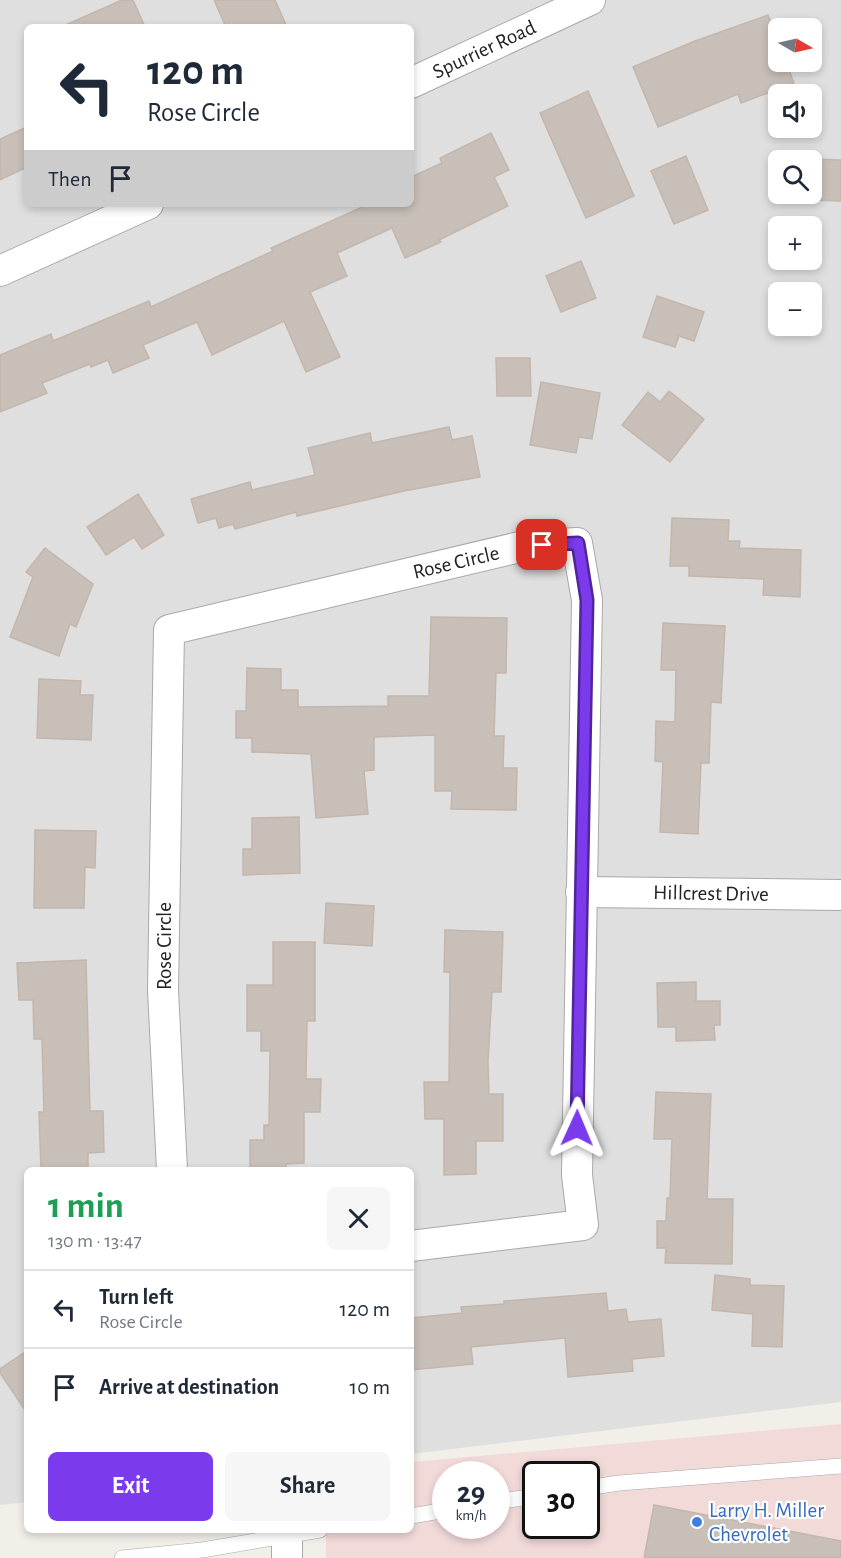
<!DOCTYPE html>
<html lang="en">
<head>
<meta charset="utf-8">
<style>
	:root { --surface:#fff; --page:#f6f6f7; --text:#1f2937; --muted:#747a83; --line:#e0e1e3; --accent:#7c3aed }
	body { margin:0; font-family:"Alegreya Sans",sans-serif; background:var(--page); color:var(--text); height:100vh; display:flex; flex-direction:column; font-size:22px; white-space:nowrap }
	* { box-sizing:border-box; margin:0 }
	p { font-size:20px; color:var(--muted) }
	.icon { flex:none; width:33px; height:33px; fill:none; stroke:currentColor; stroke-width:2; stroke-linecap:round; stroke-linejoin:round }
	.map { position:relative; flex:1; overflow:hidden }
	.side { position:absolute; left:24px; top:1167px; width:390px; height:366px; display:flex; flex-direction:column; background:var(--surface); border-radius:9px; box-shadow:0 3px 9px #0003 }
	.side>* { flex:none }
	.top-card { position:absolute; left:24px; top:24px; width:390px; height:183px; border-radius:9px; box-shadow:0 3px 9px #0003; background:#fff; color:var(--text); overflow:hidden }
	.needle { width:39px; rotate:99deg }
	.buttons { position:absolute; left:768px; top:18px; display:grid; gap:12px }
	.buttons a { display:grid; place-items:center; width:54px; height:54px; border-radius:9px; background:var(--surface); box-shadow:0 3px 9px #0003; font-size:30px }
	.speed { position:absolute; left:432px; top:1461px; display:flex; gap:12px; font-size:30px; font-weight:700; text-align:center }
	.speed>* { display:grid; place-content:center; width:78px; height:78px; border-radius:50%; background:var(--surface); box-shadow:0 3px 9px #0003; line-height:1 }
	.speed small { font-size:15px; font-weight:400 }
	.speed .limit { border:3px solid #111; border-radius:9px; background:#fff; color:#111 }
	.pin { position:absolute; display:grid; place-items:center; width:51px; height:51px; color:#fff; margin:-26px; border-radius:12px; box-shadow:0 3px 9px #0006 }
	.me { position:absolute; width:66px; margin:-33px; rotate:1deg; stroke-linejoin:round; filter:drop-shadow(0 0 4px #0008) }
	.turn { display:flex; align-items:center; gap:21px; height:126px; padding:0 24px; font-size:27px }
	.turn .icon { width:78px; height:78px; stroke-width:2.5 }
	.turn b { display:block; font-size:42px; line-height:51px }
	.then { display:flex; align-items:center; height:57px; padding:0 24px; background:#0003; gap:12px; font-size:22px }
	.round { display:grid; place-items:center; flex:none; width:63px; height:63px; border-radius:9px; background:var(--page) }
	.overview { display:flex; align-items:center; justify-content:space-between; height:102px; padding:0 24px }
	h1 { font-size:36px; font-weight:600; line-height:45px; color:#1e9e55 }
	.primary-button { display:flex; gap:12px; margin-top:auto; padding:12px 24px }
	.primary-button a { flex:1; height:69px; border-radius:9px; background:var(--accent); color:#fff; font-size:24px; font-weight:600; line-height:69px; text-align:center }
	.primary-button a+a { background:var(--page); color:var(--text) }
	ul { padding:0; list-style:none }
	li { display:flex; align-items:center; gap:18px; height:78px; padding:0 24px; border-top:2px solid var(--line) }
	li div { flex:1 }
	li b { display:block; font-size:22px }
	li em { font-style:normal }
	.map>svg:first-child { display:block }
	.residential { fill:#e0dfdf; fill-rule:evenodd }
	.commercial { fill:#f2dad9; fill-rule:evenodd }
	.building { fill:#c7bfb8; stroke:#c4b6ab; stroke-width:1.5 }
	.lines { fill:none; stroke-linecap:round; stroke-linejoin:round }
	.service-casing { stroke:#a9a9a9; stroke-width:16 }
	.minor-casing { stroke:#a9a9a9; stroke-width:32 }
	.service { stroke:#fff; stroke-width:15 }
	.minor { stroke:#fff; stroke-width:30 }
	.route-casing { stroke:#51269a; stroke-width:15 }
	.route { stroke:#7c3aed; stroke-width:10 }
	.shop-dot { fill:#3f7fe0; stroke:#fff; stroke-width:2 }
	.labels { text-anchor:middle; stroke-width:4.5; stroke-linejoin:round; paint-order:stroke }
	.street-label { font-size:21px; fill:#222; stroke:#fff }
	.shop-label { font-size:21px; fill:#366cbe; stroke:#fff; text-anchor:start }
</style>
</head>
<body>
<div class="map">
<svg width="841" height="1558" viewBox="0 0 841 1558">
	<rect width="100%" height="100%" fill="#f2efe9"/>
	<!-- residential -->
	<path class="residential" d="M0,0h841v1402l-430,52v-284h-384v332l-27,3zM27,27h384v177h-384zM778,28h34v34h-34zM778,94h34v34h-34zM778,160h34v34h-34zM778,226h34v34h-34zM778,292h34v34h-34z"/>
	<!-- commercial -->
	<path class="commercial" d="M841,1424v134h-515v-28h85v-68zM446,1474h50v52h-50zM536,1474h50v52h-50z"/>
	<!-- building -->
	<g class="building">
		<path d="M122,0h11l12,27h-84z"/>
		<path d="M214,0h61l12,27h-61z"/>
		<path d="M768,15l10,27v20h8l8,21 -53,20 -3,-9 -80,33 -25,-60 62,-26z"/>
		<path d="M588,91l46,105 -48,22 -46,-105z"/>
		<path d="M27,127v40l-27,13v-41z"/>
		<path d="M491,133l18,37 -15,7 14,29 -69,34 2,2 -36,16 -13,-30 -55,25 10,23 -37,16 30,65 -34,15 -22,-51 -72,34 -15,-33 -54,23 6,13 -36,15 -5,-13 -17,7 -1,-3 -48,19 5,10 -47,19v-57l51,-21 2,7 96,-40 2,6 122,-56 -2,-3 98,-44h42v-27l31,-14 -2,-5z"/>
		<path d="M686,156l22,54 -34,14 -23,-53z"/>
		<path d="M812,159l29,1v41l-29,-1z"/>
		<path d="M581,261l15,37 -35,14 -15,-36z"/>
		<path d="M657,296l47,16 -10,29 -15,-5 -4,11 -32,-10z"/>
		<path d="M496,358h34l1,38h-34z"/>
		<path d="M541,382l59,11 -8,46 -13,-2 -3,16 -46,-8z"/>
		<path d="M669,391l35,28 -34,43 -48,-37 26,-33 12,10z"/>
		<path d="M449,427l3,13 20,-4 8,41 -76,14 -107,25 -1,-4 -61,17 -2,-5 -14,4 -3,-10 -18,5 -7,-24 59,-17 2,8 63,-15 -7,-27 62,-15 2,10z"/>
		<path d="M138,494l26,41 -22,14 -8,-12 -28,18 -19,-28z"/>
		<path d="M672,518l57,2 -1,21h12l-1,7 62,2 -1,47 -37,-2 1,-16 -75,-3v-10h-19z"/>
		<path d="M45,548l48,36 -17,43 -6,-3 -11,32 -49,-19 23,-60 -7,-5z"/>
		<path d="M431,617l76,1 -1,55h-10l-2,63h10l-1,32h14l-1,42 -65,-1 1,-18h-17v-56l-61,2v33l-10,1 4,43 -52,4 -5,-64 -59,-2v-14h-16v-27h10l1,-43 34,1v21h17v17l90,-1v-10h41z"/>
		<path d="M663,623l62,3 -4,77 -10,-1 -2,61h-8l-3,71 -38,-2 3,-70 -8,-1 1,-40 19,1 1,-52h-15z"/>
		<path d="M39,679l42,2 -1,14h13l-2,45 -54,-2z"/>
		<path d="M299,817l1,56 -57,2v-26h9v-31z"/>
		<path d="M35,830l61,1 -1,37 -10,-1 -1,41h-50z"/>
		<path d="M326,903l48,3 -2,40 -48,-3z"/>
		<path d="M445,930l58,2 -2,60h-9l-4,69 1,33h14v47h-27v33l-32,1v-56h-19l-1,-37h25l1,-110h-6z"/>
		<path d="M273,942h42v79h-8l-1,58h15l-1,33h-16v51l-18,1v6h-36v-30h14v-15h5l1,-74h-9v-20h-14v-46h26z"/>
		<path d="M86,960l4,151h13l1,41 -16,1v17h-47l-2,-58h5l-2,-73h-8l-1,-39h-14l-2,-37z"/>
		<path d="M696,982v19h24v24h-6l1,15 -39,1v-14h-18l-1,-44z"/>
		<path d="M656,1092l55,2 -4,105h26l-1,65 -67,-1 1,-15h-9v-27h9l1,-23h3l2,-59h-18z"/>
		<path d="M715,1275l35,4v6l34,1 -2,61 -30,-1 1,-32 -41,-4z"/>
		<path d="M606,1293l2,18 18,-2 2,13 33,-3 3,37 -32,3 1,12 -65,6 -3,-39 -94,9 2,17 -62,6v-52l51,-5 -1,-6 43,-3v-3z"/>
		<path d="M27,1351v62l-27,-40v-4z"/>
		<path d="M654,1505l187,36v17h-197z"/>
	</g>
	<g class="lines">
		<!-- service casing -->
		<g class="service-casing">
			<g id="service">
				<path d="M586,1488l33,-5 222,-17"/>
				<path d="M496,1502l40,-6"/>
				<path d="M411,1516l35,-6"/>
				<path d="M122,1558l80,-8 118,-20"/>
			</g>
		</g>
		<!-- minor casing -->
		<g class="minor-casing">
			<g id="minor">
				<path d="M411,83l179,-83"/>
				<path d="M0,271l148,-67"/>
				<path d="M581,892l260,3"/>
				<path d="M172,1170l-9,-180 6,-360 355,-84 53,-3 10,57 -10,575 6,50 -172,21"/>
				<path d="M287,1535v23"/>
			</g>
		</g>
		<!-- service -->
		<use href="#service" class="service"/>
		<!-- minor -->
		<use href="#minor" class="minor"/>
	</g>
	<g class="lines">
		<!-- route casing -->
		<g class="route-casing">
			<path id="route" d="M542,545l36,-2 9,57 -10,528"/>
		</g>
		<!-- route -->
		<use href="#route" class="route"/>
	</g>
	<!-- markers -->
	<circle class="shop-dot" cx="697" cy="1522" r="6"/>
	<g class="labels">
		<!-- street labels -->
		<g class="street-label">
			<text transform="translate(484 49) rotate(-25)" y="7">Spurrier Road</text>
			<text transform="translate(456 562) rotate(-13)" y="7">Rose Circle</text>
			<text transform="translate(711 893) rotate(1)" y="7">Hillcrest Drive</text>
			<text transform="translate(164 946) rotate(-90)" y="7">Rose Circle</text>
		</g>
		<!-- shop labels -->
		<g class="shop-label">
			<text x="709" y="1517">Larry H. Miller<tspan x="709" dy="24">Chevrolet</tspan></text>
		</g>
	</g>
</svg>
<div class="buttons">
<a><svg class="needle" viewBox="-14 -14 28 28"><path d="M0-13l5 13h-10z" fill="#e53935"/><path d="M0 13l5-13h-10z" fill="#747a83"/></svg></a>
<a><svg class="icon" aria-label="sound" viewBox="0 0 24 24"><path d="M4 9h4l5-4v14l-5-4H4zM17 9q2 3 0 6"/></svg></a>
<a><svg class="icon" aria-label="search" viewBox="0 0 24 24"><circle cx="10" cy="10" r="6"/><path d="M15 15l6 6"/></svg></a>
<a>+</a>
<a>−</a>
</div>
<div class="speed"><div>29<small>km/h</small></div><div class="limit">30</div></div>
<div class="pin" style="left:542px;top:545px;background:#d93025"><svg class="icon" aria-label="arrive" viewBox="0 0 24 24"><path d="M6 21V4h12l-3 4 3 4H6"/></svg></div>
<svg class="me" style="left:577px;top:1128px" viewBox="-20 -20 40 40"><path d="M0-17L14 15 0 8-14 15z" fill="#7c3aed" stroke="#fff" stroke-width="4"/></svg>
<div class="top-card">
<div class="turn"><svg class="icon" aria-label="left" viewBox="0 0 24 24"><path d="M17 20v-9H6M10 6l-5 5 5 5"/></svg><div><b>120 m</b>Rose Circle</div></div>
<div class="then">Then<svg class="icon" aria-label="arrive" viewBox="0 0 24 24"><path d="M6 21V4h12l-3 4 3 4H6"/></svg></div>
</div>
<section class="side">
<div class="overview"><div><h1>1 min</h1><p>130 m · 13:47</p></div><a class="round"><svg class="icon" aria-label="close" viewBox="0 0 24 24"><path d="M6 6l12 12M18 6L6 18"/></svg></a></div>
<ul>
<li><svg class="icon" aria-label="left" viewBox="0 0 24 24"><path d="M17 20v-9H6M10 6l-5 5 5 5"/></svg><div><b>Turn left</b><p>Rose Circle</p></div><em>120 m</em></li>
<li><svg class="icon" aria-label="arrive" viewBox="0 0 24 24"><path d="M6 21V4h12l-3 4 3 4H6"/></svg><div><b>Arrive at destination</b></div><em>10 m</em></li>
</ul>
<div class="primary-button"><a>Exit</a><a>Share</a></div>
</section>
</div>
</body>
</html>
